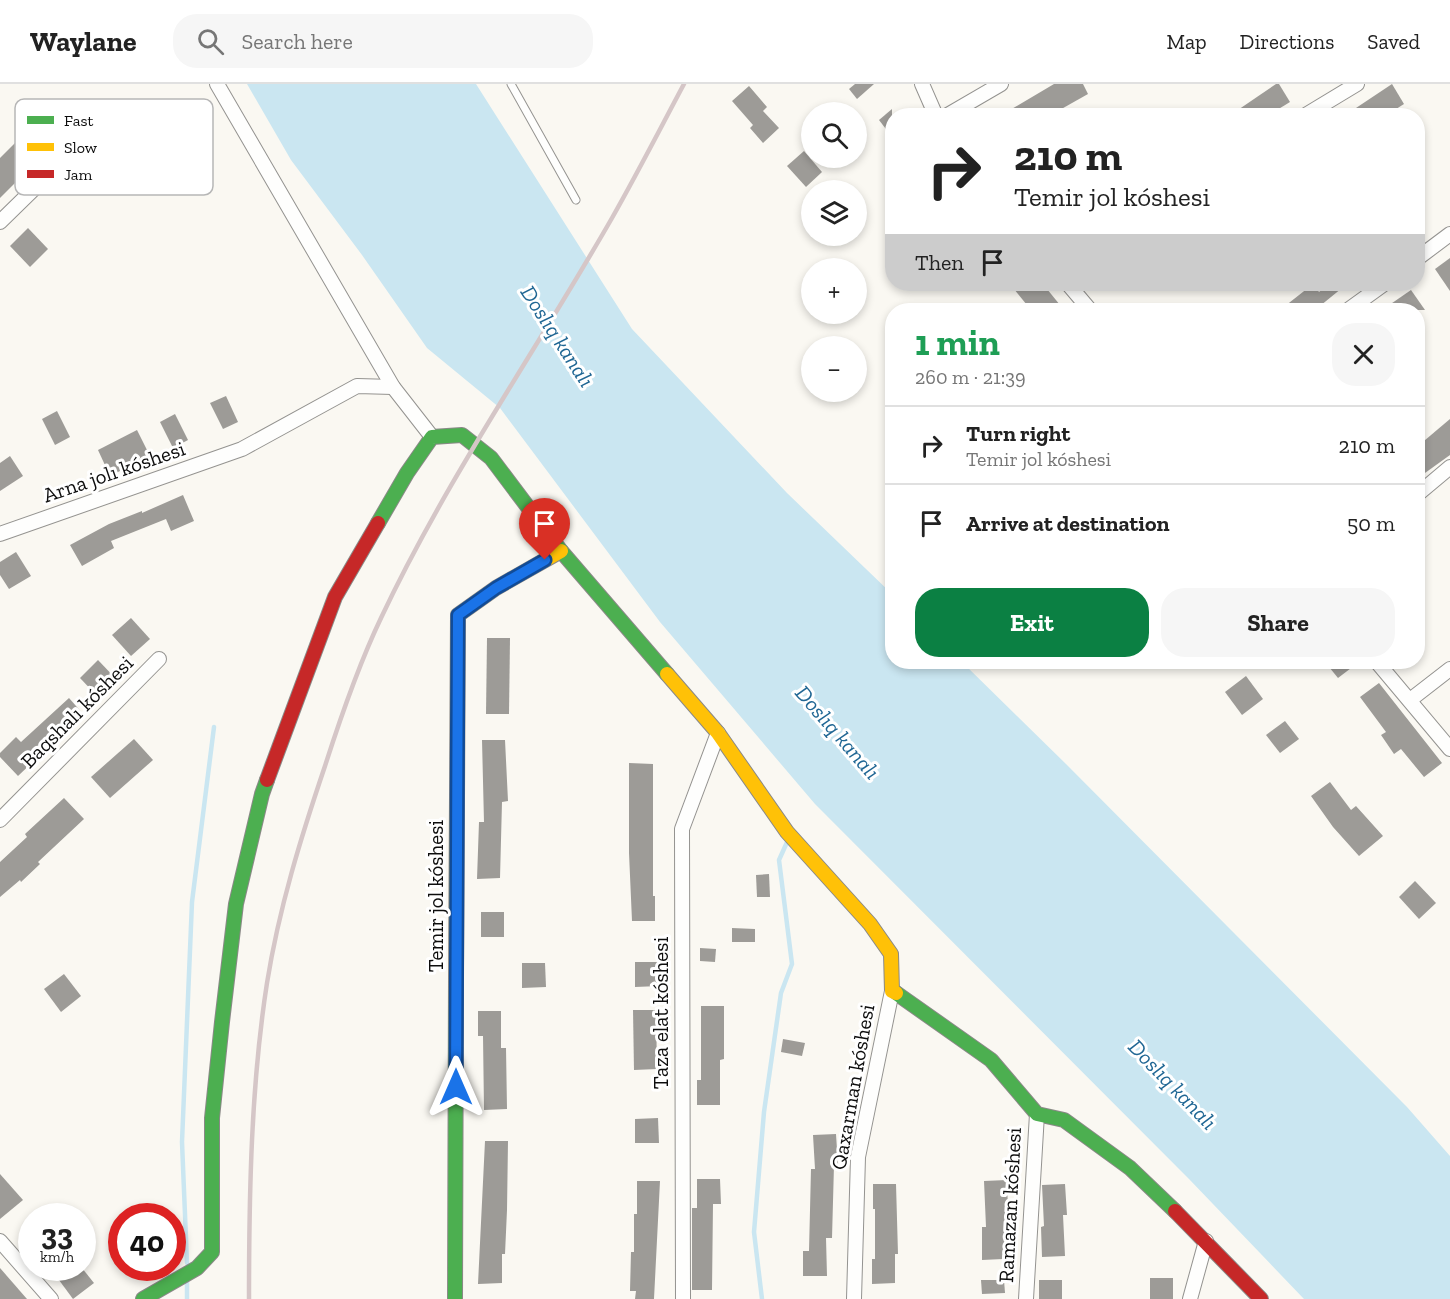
<!DOCTYPE html>
<html lang="en">
<head>
<meta charset="utf-8">
<style>
	:root { --surface:#fff; --page:#f6f6f6; --text:#222; --muted:#767676; --line:#e0e0e0; --accent:#0b8043 }
	body { margin:0; font-family:"Zilla Slab",serif; background:var(--page); color:var(--text); height:100vh; display:flex; flex-direction:column; font-size:22px; white-space:nowrap }
	* { box-sizing:border-box; margin:0 }
	p { font-size:20px; color:var(--muted) }
	.icon { flex:none; width:33px; height:33px; fill:none; stroke:currentColor; stroke-width:2; stroke-linecap:round; stroke-linejoin:round }
	.map { position:relative; flex:1; overflow:hidden }
	.panel { position:absolute; left:885px; top:219px; width:540px; height:366px; display:flex; flex-direction:column; background:var(--surface); border-radius:24px; box-shadow:0 3px 9px #0003 }
	.panel>* { flex:none }
	.guide { position:absolute; left:885px; top:24px; width:540px; height:183px; border-radius:24px; box-shadow:0 3px 9px #0003; background:#fff; color:var(--text); overflow:hidden }
	.fabs { position:absolute; left:801px; top:18px; display:grid; gap:12px }
	.fabs a { display:grid; place-items:center; width:66px; height:66px; border-radius:50%; background:var(--surface); box-shadow:0 3px 9px #0003; font-size:30px }
	.speed { position:absolute; left:18px; top:1119px; display:flex; gap:12px; font-size:30px; font-weight:700; text-align:center }
	.speed>* { display:grid; place-content:center; width:78px; height:78px; border-radius:50%; background:var(--surface); box-shadow:0 3px 9px #0003; line-height:1 }
	.speed small { font-size:15px; font-weight:400 }
	.speed .limit { border:9px solid #d22; background:#fff; color:#111 }
	.pin { position:absolute; display:grid; place-items:center; width:51px; height:51px; color:#fff; margin:-62px -26px; border-radius:50% 50% 50% 0; rotate:-45deg; box-shadow:0 0 6px #0007 }
	.pin .icon { rotate:45deg }
	.me { position:absolute; width:66px; margin:-33px; rotate:0deg; stroke-linejoin:round; filter:drop-shadow(0 0 4px #0008) }
	.turn { display:flex; align-items:center; gap:21px; height:126px; padding:0 30px; font-size:27px }
	.turn .icon { width:78px; height:78px; stroke-width:2.5 }
	.turn b { display:block; font-size:42px; line-height:51px }
	.then { display:flex; align-items:center; height:57px; padding:0 30px; background:#0003; gap:12px; font-size:22px }
	.round { display:grid; place-items:center; flex:none; width:63px; height:63px; border-radius:24px; background:var(--page) }
	.head { display:flex; align-items:center; justify-content:space-between; height:102px; padding:0 30px }
	h1 { font-size:36px; font-weight:700; line-height:45px; color:#1e9e55 }
	.cta { display:flex; gap:12px; margin-top:auto; padding:12px 30px }
	.cta a { flex:1; height:69px; border-radius:24px; background:var(--accent); color:#fff; font-size:24px; font-weight:700; line-height:69px; text-align:center }
	.cta a+a { background:var(--page); color:var(--text) }
	ul { padding:0; list-style:none }
	li { display:flex; align-items:center; gap:18px; height:78px; padding:0 30px; border-top:2px solid var(--line) }
	li div { flex:1 }
	li b { display:block; font-size:22px }
	li em { font-style:normal }
	header { display:flex; align-items:center; gap:36px; box-sizing:border-box; height:84px; padding:0 30px; background:var(--surface); border-bottom:2px solid var(--line) }
	header strong { font-size:28px }
	nav { display:flex; gap:33px; margin-inline-start:auto; font-size:21px }
	.search { width:420px; height:54px; background:var(--page); display:flex; align-items:center; gap:15px; box-sizing:border-box; padding:0 21px; border-radius:24px; color:var(--muted); font-size:22px }
	.map>svg:first-child { display:block }
	.water { fill:#cae6f1 }
	.lines { fill:none; stroke-linecap:round; stroke-linejoin:round }
	.stream { stroke:#cae6f1; stroke-width:4.5 }
	.building { fill:#9d9b97 }
	.lane-casing { stroke:#949390; stroke-width:9 }
	.street-casing { stroke:#949390; stroke-width:16 }
	.fast-casing { stroke:#8a8987; stroke-width:16 }
	.slow-casing { stroke:#8a8987; stroke-width:16 }
	.jam-casing { stroke:#8a8987; stroke-width:16 }
	.lane { stroke:#fefefd; stroke-width:7 }
	.street { stroke:#fefefd; stroke-width:14 }
	.fast { stroke:#4caf50; stroke-width:14 }
	.slow { stroke:#ffc107; stroke-width:14 }
	.jam { stroke:#c62828; stroke-width:14 }
	.rail { stroke:#d5c6c7; stroke-width:4.5 }
	.route-casing { stroke:#114b97; stroke-width:15 }
	.route { stroke:#1a73e8; stroke-width:10 }
	.labels { text-anchor:middle; stroke-width:6; stroke-linejoin:round; paint-order:stroke }
	.street-label { font-size:21px; fill:#0d0d0d; stroke:#fff }
	.water-label { font-size:22px; font-style:italic; fill:#206794; stroke:#fff }
	.key { fill:#fff; stroke:#b6b6b6; stroke-width:1.5 }
	.key-label { font-size:16px; fill:#0d0d0d }
</style>
</head>
<body>
<header>
<strong>Waylane</strong>
<div class="search"><svg class="icon" aria-label="search" viewBox="0 0 24 24"><circle cx="10" cy="10" r="6"/><path d="M15 15l6 6"/></svg>Search here</div>
<nav><a>Map</a><a>Directions</a><a>Saved</a></nav>
</header>
<div class="map">
<svg width="1450" height="1215" viewBox="0 0 1450 1215">
	<rect width="100%" height="100%" fill="#faf8f2"/>
	<!-- water -->
	<path class="water" d="M247,0h229l156,245 155,164 105,101v68h70l104,102 341,343 43,49v143h-146l-115,-120 -374,-375 -155,-182 -160,-214 -73,-60 -65,-93 -71,-95z"/>
	<g class="lines">
		<!-- stream -->
		<g class="stream">
			<path d="M187,1179l-5,-121 10,-240 22,-175"/>
			<path d="M187,1215v-19"/>
			<path d="M762,1215l-8,-67 10,-120 17,-119 11,-29 -13,-104 9,-20"/>
		</g>
	</g>
	<!-- building -->
	<g class="building">
		<path d="M855,0h19l-17,15 -8,-10z"/>
		<path d="M1054,0h29l5,10 -39,22h-49z"/>
		<path d="M1276,0h3l11,18 -23,14h-38z"/>
		<path d="M1392,0l12,20 -19,12h-41z"/>
		<path d="M749,2l18,21 -4,4 16,17 -16,15 -13,-15 3,-3 -21,-24z"/>
		<path d="M892,25v28l-13,-17z"/>
		<path d="M17,57l20,20 -37,37v-40z"/>
		<path d="M804,67l18,21 -16,15 -19,-21z"/>
		<path d="M28,144l20,21 -18,18 -20,-21z"/>
		<path d="M1450,174v33l-15,-22z"/>
		<path d="M1010,200h33l21,26h-33z"/>
		<path d="M1313,200l6,8 10,-8h18l-32,26h-35z"/>
		<path d="M1411,206l14,20h-43z"/>
		<path d="M226,312l12,26 -15,7 -13,-26z"/>
		<path d="M57,327l13,26 -15,8 -13,-26z"/>
		<path d="M175,330l13,26 -15,8 -13,-26z"/>
		<path d="M1450,335v36l-32,23v-32z"/>
		<path d="M137,346l13,26 -40,20 -12,-26z"/>
		<path d="M10,372l13,20 -23,15v-28z"/>
		<path d="M183,411l11,26 -23,10 -5,-12 -55,22 3,7 -32,18 -12,-21 39,-21 33,-13v2z"/>
		<path d="M16,468l15,24 -22,13 -9,-14v-13z"/>
		<path d="M131,534l19,21 -19,17 -19,-21z"/>
		<path d="M487,554h23l-1,76h-23z"/>
		<path d="M98,576l20,21 -19,17 -19,-20z"/>
		<path d="M1325,578h34l-21,16z"/>
		<path d="M1246,592l17,23 -21,16 -17,-23z"/>
		<path d="M1379,599l63,80 -18,14 -23,-28 -7,5 -13,-19 5,-3 -26,-35z"/>
		<path d="M69,614l14,16 -65,62 -18,-19v-4l16,-16 5,5z"/>
		<path d="M1285,637l14,18 -19,14 -14,-18z"/>
		<path d="M134,655l19,21 -43,38 -19,-21z"/>
		<path d="M482,656h23l3,61 -6,1 -2,76 -23,1 2,-57h5z"/>
		<path d="M629,679l24,1v132h2v25h-23l-3,-68z"/>
		<path d="M1330,698l21,28 5,-4 27,30 -24,20 -26,-29 -22,-31z"/>
		<path d="M64,714l20,21 -46,43 2,2 -19,18 -1,-2 -20,17v-35l27,-25 -2,-3z"/>
		<path d="M769,790l1,23h-13l-1,-22z"/>
		<path d="M1415,797l21,22 -17,16 -20,-22z"/>
		<rect x="481" y="828" width="23" height="25"/>
		<path d="M732,844l23,1v13h-23z"/>
		<path d="M700,864l16,1 -1,13 -15,-1z"/>
		<path d="M635,878h24v24l-24,1z"/>
		<path d="M522,879h23l1,24 -24,1z"/>
		<path d="M64,890l17,22 -20,16 -17,-23z"/>
		<path d="M701,922h23v53l-4,1v45h-23v-25h4z"/>
		<path d="M633,926h23l1,59 -23,1z"/>
		<path d="M478,927h23v37h5l1,61 -23,1 -1,-74h-5z"/>
		<path d="M783,955l22,4 -3,13 -21,-4z"/>
		<path d="M658,1034l1,25h-24v-24z"/>
		<path d="M836,1050l2,31h-4l-2,73h-6l1,38h-24v-25h6l2,-82h4l-2,-34z"/>
		<path d="M485,1057h23l-1,69 -2,44h-3v29l-24,1z"/>
		<path d="M0,1090l23,26 -23,19z"/>
		<path d="M697,1095h23l1,25h-8l-1,86h-20v-82h5z"/>
		<path d="M1007,1096l1,31h-3v40h-2v8l-21,1v-33h4l-2,-46z"/>
		<path d="M637,1097h23l-6,118h-19l1,-8h-6l1,-39h3v-38h3z"/>
		<path d="M873,1100h23l2,70h-3v29l-23,1v-25h3v-50h-2z"/>
		<path d="M1065,1100l2,31h-4l2,41 -23,1 -1,-30 3,-1 -2,-41z"/>
		<path d="M0,1184l27,31h-27z"/>
		<path d="M68,1184h14l12,15 -21,16 -17,-23z"/>
		<rect x="1150" y="1194" width="23" height="21"/>
		<path d="M981,1196h23l1,13 -23,1z"/>
		<rect x="1039" y="1196" width="23" height="19"/>
	</g>
	<g class="lines">
		<!-- lane casing -->
		<g class="lane-casing">
			<path id="lane" d="M511,0l65,116"/>
		</g>
		<!-- street casing -->
		<g class="street-casing">
			<g id="street">
				<path d="M217,0l176,303 39,50"/>
				<path d="M922,0l14,32"/>
				<path d="M946,32l55,-32"/>
				<path d="M1304,32l53,-32"/>
				<path d="M0,138l44,-43"/>
				<path d="M1418,174l32,-24"/>
				<path d="M1068,200l22,26"/>
				<path d="M1348,226l36,-26"/>
				<path d="M1418,410l32,-27"/>
				<path d="M0,450l242,-85 115,-63 36,1"/>
				<path d="M1377,578l73,87"/>
				<path d="M1410,616l40,-31"/>
				<path d="M0,736l159,-161"/>
				<path d="M0,1157l51,58"/>
				<path d="M683,1215l-1,-470 36,-96"/>
				<path d="M854,1215l4,-142 34,-166"/>
				<path d="M1026,1215l11,-185"/>
				<path d="M1190,1215l16,-58"/>
			</g>
		</g>
		<!-- fast casing -->
		<g class="fast-casing">
			<g id="fast">
				<path d="M378,439l29,-50 25,-36 30,-2 29,23 70,93 106,123"/>
				<path d="M896,909l95,67 46,54 27,6 66,48 45,43"/>
				<path d="M143,1215l54,-31 15,-16v-134l10,-96 14,-118 26,-110 5,-14"/>
				<path d="M455,1215l1,-320"/>
			</g>
		</g>
		<!-- slow casing -->
		<g class="slow-casing">
			<g id="slow">
				<path d="M667,590l51,59 69,99 83,92 21,30 1,37 4,2"/>
				<path d="M456,895l2,-364 38,-27 65,-37"/>
			</g>
		</g>
		<!-- jam casing -->
		<g class="jam-casing">
			<g id="jam">
				<path d="M267,696l68,-183 43,-74"/>
				<path d="M1175,1127l86,88"/>
			</g>
		</g>
		<!-- lane -->
		<use href="#lane" class="lane"/>
		<!-- street -->
		<use href="#street" class="street"/>
		<!-- fast -->
		<use href="#fast" class="fast"/>
		<!-- slow -->
		<use href="#slow" class="slow"/>
		<!-- jam -->
		<use href="#jam" class="jam"/>
		<!-- rail -->
		<path class="rail" d="M249,1215c0,-104 2,-214 18,-316 12,-75 34,-146 58,-217 16,-50 33,-100 56,-148 66,-140 155,-267 231,-400 25,-44 48,-89 72,-134"/>
	</g>
	<g class="lines">
		<!-- route casing -->
		<g class="route-casing">
			<path id="route" d="M456,1003l2,-472 38,-27 49,-28"/>
		</g>
		<!-- route -->
		<use href="#route" class="route"/>
	</g>
	<g class="labels">
		<!-- street labels -->
		<g class="street-label">
			<text transform="translate(114 388) rotate(-19)" y="7">Arna jolı kóshesi</text>
			<text transform="translate(77 628) rotate(-45)" y="7">Baqshalı kóshesi</text>
			<text transform="translate(436 812) rotate(-90)" y="7">Temir jol kóshesi</text>
			<text transform="translate(661 929) rotate(-90)" y="7">Taza elat kóshesi</text>
			<text transform="translate(853 1003) rotate(-80)" y="7">Qaxarman kóshesi</text>
			<text transform="translate(1010 1121) rotate(-87)" y="7">Ramazan kóshesi</text>
		</g>
		<!-- water labels -->
		<g class="water-label">
			<text transform="translate(558 252) rotate(57)" y="8">Doslıq kanalı</text>
			<text transform="translate(838 648) rotate(49)" y="8">Doslıq kanalı</text>
			<text transform="translate(1173 1000) rotate(46)" y="8">Doslıq kanalı</text>
		</g>
	</g>
	<!-- legend -->
	<rect x="15" y="15" width="198" height="96" rx="9" class="key"/>
	<rect x="27" y="32" width="27" height="8" fill="#4caf50"/>
	<rect x="27" y="59" width="27" height="8" fill="#ffc107"/>
	<rect x="27" y="86" width="27" height="8" fill="#c62828"/>
	<g class="key-label">
		<text x="64" y="42">Fast</text>
		<text x="64" y="69">Slow</text>
		<text x="64" y="96">Jam</text>
	</g>
</svg>
<div class="fabs">
<a><svg class="icon" aria-label="search" viewBox="0 0 24 24"><circle cx="10" cy="10" r="6"/><path d="M15 15l6 6"/></svg></a>
<a><svg class="icon" aria-label="layers" viewBox="0 0 24 24"><path d="M12 4l9 5-9 5-9-5zM3 14l9 5 9-5"/></svg></a>
<a>+</a>
<a>−</a>
</div>
<div class="speed"><div>33<small>km/h</small></div><div class="limit">40</div></div>
<div class="pin" style="left:545px;top:476px;background:#d93025"><svg class="icon" aria-label="arrive" viewBox="0 0 24 24"><path d="M6 21V4h12l-3 4 3 4H6"/></svg></div>
<svg class="me" style="left:456px;top:1003px" viewBox="-20 -20 40 40"><path d="M0-17L14 15 0 8-14 15z" fill="#1a73e8" stroke="#fff" stroke-width="4"/></svg>
<div class="guide">
<div class="turn"><svg class="icon" aria-label="right" viewBox="0 0 24 24"><path d="M7 20v-9h11M14 6l5 5-5 5"/></svg><div><b>210 m</b>Temir jol kóshesi</div></div>
<div class="then">Then<svg class="icon" aria-label="arrive" viewBox="0 0 24 24"><path d="M6 21V4h12l-3 4 3 4H6"/></svg></div>
</div>
<section class="panel">
<div class="head"><div><h1>1 min</h1><p>260 m · 21:39</p></div><a class="round"><svg class="icon" aria-label="close" viewBox="0 0 24 24"><path d="M6 6l12 12M18 6L6 18"/></svg></a></div>
<ul>
<li><svg class="icon" aria-label="right" viewBox="0 0 24 24"><path d="M7 20v-9h11M14 6l5 5-5 5"/></svg><div><b>Turn right</b><p>Temir jol kóshesi</p></div><em>210 m</em></li>
<li><svg class="icon" aria-label="arrive" viewBox="0 0 24 24"><path d="M6 21V4h12l-3 4 3 4H6"/></svg><div><b>Arrive at destination</b></div><em>50 m</em></li>
</ul>
<div class="cta"><a>Exit</a><a>Share</a></div>
</section>
</div>
</body>
</html>
